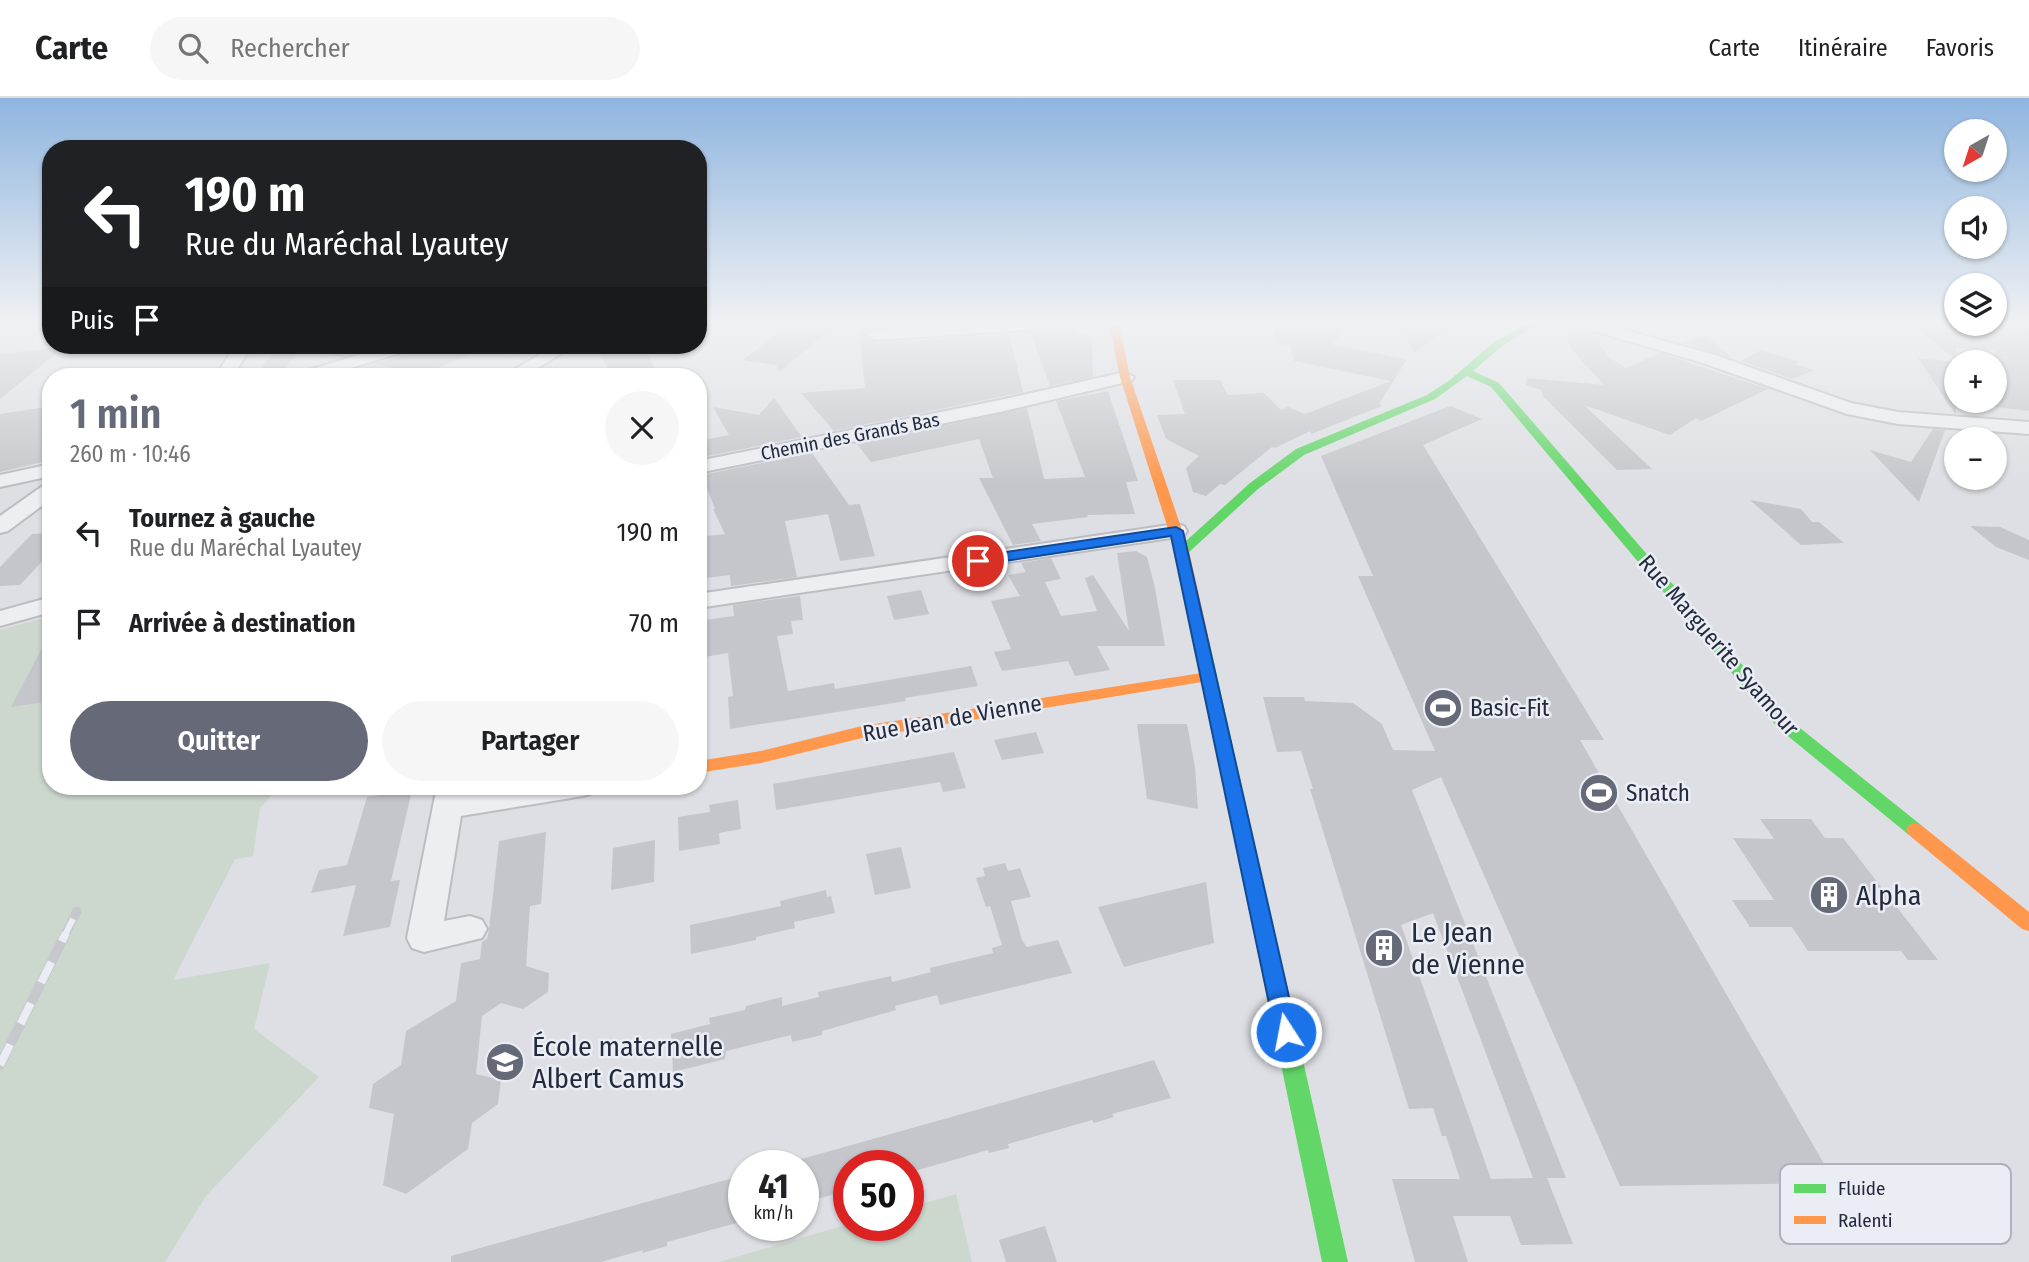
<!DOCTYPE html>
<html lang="fr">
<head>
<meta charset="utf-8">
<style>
	:root { --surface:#fff; --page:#f6f6f6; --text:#202124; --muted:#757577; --line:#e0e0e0; --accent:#656978 }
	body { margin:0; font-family:"Fira Sans Condensed",sans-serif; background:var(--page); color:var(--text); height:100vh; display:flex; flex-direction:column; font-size:26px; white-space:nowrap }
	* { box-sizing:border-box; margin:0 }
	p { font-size:23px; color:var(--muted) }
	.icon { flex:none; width:38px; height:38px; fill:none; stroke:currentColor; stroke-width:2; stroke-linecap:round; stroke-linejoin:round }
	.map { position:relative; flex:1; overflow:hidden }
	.drawer { position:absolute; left:42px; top:270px; width:665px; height:427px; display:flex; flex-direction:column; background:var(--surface); border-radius:28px; box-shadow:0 2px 5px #0004 }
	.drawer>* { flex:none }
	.top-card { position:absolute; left:42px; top:42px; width:665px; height:214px; border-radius:28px; box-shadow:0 2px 5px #0004; background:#202124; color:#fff; overflow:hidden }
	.needle { width:46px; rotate:219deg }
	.controls { position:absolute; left:1944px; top:21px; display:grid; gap:14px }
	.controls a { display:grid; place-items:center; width:63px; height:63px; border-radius:50%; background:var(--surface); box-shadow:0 2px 5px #0004; font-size:35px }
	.speed { position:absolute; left:728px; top:1052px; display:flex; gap:14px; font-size:35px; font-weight:700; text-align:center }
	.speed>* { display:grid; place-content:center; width:91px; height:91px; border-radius:50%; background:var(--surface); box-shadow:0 2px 5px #0004; line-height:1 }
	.speed small { font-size:18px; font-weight:400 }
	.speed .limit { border:10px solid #d22; background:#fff; color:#111 }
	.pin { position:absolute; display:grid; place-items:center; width:60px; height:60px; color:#fff; margin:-30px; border:4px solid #fff; border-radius:50%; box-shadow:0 2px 7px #0007 }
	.me { position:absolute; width:77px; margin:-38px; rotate:349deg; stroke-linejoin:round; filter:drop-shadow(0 0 5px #0008) }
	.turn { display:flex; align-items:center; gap:24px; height:147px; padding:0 28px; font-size:32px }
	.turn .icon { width:91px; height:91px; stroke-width:2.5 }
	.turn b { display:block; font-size:49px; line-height:60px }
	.then { display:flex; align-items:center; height:66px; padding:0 28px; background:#0003; gap:14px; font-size:26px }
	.round { display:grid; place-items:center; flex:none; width:74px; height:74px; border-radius:37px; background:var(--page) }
	.overview { display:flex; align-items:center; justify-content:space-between; height:119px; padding:0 28px }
	h1 { font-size:42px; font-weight:600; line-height:52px; color:var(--accent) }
	.cta { display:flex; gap:14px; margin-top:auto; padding:14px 28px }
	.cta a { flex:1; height:80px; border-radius:42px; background:var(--accent); color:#fff; font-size:28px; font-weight:600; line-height:80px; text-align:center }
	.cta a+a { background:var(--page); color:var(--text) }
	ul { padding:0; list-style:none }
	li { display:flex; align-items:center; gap:21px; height:91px; padding:0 28px }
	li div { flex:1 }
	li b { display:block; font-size:26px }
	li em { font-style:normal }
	header { display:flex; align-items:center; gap:42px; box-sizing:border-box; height:98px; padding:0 35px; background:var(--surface); border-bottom:2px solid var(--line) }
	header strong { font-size:33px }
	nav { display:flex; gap:38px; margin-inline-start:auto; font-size:24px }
	.search { width:490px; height:63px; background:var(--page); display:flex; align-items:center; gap:18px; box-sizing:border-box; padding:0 24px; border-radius:38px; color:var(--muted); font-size:26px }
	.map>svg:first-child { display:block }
	.green { fill:#ccd7ce }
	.building { fill:#c4c6cb; fill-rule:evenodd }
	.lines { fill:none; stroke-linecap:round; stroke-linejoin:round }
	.street-casing { stroke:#bcbdc2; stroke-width:4 }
	.street { fill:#edeef1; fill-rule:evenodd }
	.fast { fill:#63d668; fill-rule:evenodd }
	.slow { fill:#ff974d; fill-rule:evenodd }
	.rail-far1-casing { stroke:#c6c8cc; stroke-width:9 }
	.rail-casing { stroke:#c6c8cc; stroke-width:10 }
	.rail-far1 { stroke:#ebedf5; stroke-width:6; stroke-dasharray:18; stroke-linecap:butt }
	.rail { stroke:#ebedf5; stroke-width:8; stroke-dasharray:23; stroke-linecap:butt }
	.route { fill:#1a73e8; stroke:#114b97; stroke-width:2 }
	.labels { text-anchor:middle; stroke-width:5; stroke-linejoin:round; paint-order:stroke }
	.far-street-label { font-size:19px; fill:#242a3e; stroke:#ebedf5 }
	.street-label { font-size:23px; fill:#242a3e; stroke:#ebedf5 }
	.poi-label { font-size:23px; fill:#242a3e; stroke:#ebedf5; text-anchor:start }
	.near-poi-label { font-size:28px; fill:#242a3e; stroke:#ebedf5; text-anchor:start }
	.key { fill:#ebedf5; stroke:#afb2be; stroke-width:2 }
	.key-label { font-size:19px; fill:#242a3e }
</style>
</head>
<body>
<header>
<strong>Carte</strong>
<div class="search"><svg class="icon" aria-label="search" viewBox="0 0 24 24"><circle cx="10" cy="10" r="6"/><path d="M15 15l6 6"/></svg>Rechercher</div>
<nav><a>Carte</a><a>Itinéraire</a><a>Favoris</a></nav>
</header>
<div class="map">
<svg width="2029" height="1164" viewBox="0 0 2029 1164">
	<rect width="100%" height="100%" fill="#dedfe4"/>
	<!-- green -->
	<g class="green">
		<path d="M51,518v170h229l-20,22 -7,48 -18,3 -62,121 97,-17 -16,66 65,48 -113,119 -41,66h-165v-632z"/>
		<path d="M956,1096l16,68h-253l130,-38 59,1v-17z"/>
	</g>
	<!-- building -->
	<g class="building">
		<path d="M791,225h47l-59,49 -3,-7 -33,-5z"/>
		<path d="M858,225h57l1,2 -42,3 -9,8 10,7 134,-9 14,58 -189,39 -33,-38 64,-5z"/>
		<path d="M1272,225h79l-19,22 75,14 -28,45 3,2 -71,28 -1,-3 -35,17 -3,-1 -47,38 -5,-1 -14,12 -13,-4 -7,-24 13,-12 -33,-17 -9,-24 28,-1 -12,-34h47l8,15 36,-2 17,17 7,-3 17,7 86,-33 -97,-20 -4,-16 -14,-1z"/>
		<path d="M1400,225h55l-41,30z"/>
		<path d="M1910,225h119v88l-34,-4v-57l-39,-2v12z"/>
		<path d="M1060,230h15l3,7 8,-1 6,5 1,38 -43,9 -20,-54z"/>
		<path d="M1569,231l32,9 -1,7 10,13 16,10 34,-15 108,36 -67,32 -5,-3 -26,17 -86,-30 68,64 -35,1 -74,-74 -2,-6 -15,-5 1,-7 77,7 -32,-35 -4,-9z"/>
		<path d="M1698,239h10l24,21 -49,-15z"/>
		<path d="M280,247h23l-23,30 -18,-8z"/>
		<path d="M326,247h57l-41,12 -16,-3z"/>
		<path d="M418,247h74l-69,29 -49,-10 40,-12z"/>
		<path d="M597,247h45l17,31h-48z"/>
		<path d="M64,249l-64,52v-45z"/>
		<path d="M1761,252l38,12 -4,2 20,6 -23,9 -51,-18z"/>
		<path d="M1918,260l38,4v52h-1z"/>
		<path d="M1108,293l30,90 -12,1 9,32 -48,1 1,2 -56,7 9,17 -28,4 -34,-67h14l-14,-39 -108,23 -14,-18 170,-36 17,71 41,-2 -29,-76z"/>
		<path d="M774,300l28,39 -104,21v-17l31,-6 -16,-28 46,8z"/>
		<path d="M1450,308l32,13 -59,26 181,295h-24l255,443 -215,3 -179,-409 -29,13 154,388h-19l26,66 -52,1 -11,-29h-57l15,46h-53l-23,-83h68l-14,-43h-4l-9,-28 -24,1 -99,-320h3l-12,-38 -24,1 -14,-55h41l1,4 48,2 29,21 11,26 42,1 -77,-175h15l-52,-120zM1433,815l100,265 -42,1 -90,-254z"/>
		<path d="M46,309l5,53 -51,12v-58z"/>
		<path d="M1933,331l12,1 -26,72 -49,-52 41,12z"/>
		<path d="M812,355l37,52 11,-1 15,52 -35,5 -12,-47 -43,7 12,56 -66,9 -1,-11 -24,3 -2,-21 -6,1v-21l27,-3 -12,-25h2l-13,-34z"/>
		<path d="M1750,402l51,9 11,13h7l25,21 -43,2z"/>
		<path d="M1970,428l30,1 29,13v20l-33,-13z"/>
		<path d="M51,435v19l-31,33 -20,1v-19l32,-33z"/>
		<path d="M1136,453l11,6 8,31 10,58h-68l13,24 -35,6 -7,-15 -66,10 -8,-19 17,-3 -20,-48 29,-5 -12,-21 18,-3 -5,-9 30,-5 10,21 -16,3 16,34 36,-5 -12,-33 8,-3 36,56 -12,-78z"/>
		<path d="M921,492l8,24 -35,6 -7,-24z"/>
		<path d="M800,498l3,24 -12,1 2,13 -16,2 11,55 46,-8 1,6 136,-23 7,20 -73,12 1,3 -176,28 -2,-32 5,-1 -5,-43 -30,5v-37l36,-5 -1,-11z"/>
		<path d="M51,533v70l-40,6z"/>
		<path d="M1137,626h50l8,43 3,42 -51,-10z"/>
		<path d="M1036,634l8,21 -42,7 -8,-20z"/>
		<path d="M954,654l12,36 -23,4 -3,-10 -164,28 -3,-26z"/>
		<path d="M412,692l-21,91 9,-1 -10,47 -47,9 13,-51 -45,8 8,-23 28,-5 20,-68z"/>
		<path d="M738,702l3,29 -22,4 1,11 -41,7 -1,-34 32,-5 -1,-7z"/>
		<path d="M1760,721h51l14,19h18l95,122h-30l-7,-9h-93l-16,-24h-42l-18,-27h42l-41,-62 41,1z"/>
		<path d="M546,734l-5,72 -11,2 -4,60 23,7 -1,19 -25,17 -22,-6 -19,13 -6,58 25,6 -3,24 -26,19 -4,26 -62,45 -23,-9 11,-71 -25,-6 4,-24 28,-19 5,-34 50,-30 5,-38 19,-4 2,-17 5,-3 2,-9 10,-89z"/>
		<path d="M655,742l-1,42 -43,8 2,-42z"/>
		<path d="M901,749l10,41 -36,7 -9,-41z"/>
		<path d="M1005,765l3,8 12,-3 11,29 -20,4 11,39 5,7 31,-7 14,33 -132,32 -3,-10 -42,11 1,4 -74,21v4l-30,7 -1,-7 -65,16 -1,8 -52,13 -2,-38 39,-10 -1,-6 36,-8 1,-4 36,-9v9l37,-9 -1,-5 73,-16 1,6 39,-10 -1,-4 63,-15 -1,-5 10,-3 -12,-39 -4,1 -10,-29 9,-2 -2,-8z"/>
		<path d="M1206,784l8,61 -90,24 -26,-60z"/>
		<path d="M826,792l1,7 4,-1 4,17 -41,9 1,6 -39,9v3l-65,14 -1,-29 91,-19 -1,-5z"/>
		<path d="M1154,962l17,38 -59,16 2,3 -20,6 -2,-3 -84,24 1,4 -20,5 -1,-3 -80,23v-7h-59v24l-46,13v-37h-5v-6z"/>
		<path d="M744,1077v46l-77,21v4l-25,7 1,-3 -42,12h-150v-6z"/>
		<path d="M1045,1128l12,36h-51l-7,-22z"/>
	</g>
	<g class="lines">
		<!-- street casing -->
		<g class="street-casing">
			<g id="street">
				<path d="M988,225h75l-8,5 -180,12 -8,-5 8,-5z"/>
				<path d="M1575,225h24l116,32 136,48 47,9 131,10v12l-131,-10 -51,-10 -144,-51 -126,-37z"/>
				<path d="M236,247h16l-19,31h-18z"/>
				<path d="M391,247h24l-2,4 -88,27h-26l3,-4z"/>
				<path d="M555,247h20l-50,31h-21z"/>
				<path d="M1125,274l9,5 -3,4 -131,31 -302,61v-12l302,-61z"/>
				<path d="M51,366v12l-51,11v-12z"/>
				<path d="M51,385v16l-43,32 -8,2v-17l44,-31z"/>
				<path d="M1176,426l8,2 3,5 -3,5 -486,72v-14z"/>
				<path d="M51,499v15l-51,14v-15z"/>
				<path d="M437,688h30l-2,9 55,-9h78l-5,7 -10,3 -122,20 -17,105 26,-5 12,4 5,9 -5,9 -58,14 -12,-4 -5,-10z"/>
			</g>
		</g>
		<!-- street -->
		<use href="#street" class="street"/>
		<!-- fast -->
		<g class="fast">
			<path d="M1529,225h11l-38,23 -29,25 26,12 291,337 131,105 3,5 -3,5h-12l-131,-107 -287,-341 -24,-11 -32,23 -131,56 -46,34 -71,65 -5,1 -7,-4 75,-68 46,-34 131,-54 23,-15 44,-38z"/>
			<path d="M1201,537l8,5 139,622h-26l-129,-622z"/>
		</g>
		<!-- slow -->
		<g class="slow">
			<path d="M1109,225h10l11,54 59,174 20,89 -3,3 -5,2 -8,-5 -18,-89 -55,-174z"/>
			<path d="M1208,574l8,5 -2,3 -352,58 -101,25 -63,10v-12l63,-10 101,-25z"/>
			<path d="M1915,725l6,2 108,87v19l-7,-2 -113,-94 -3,-5 3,-5z"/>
		</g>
		<!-- rail-far1 casing -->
		<g class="rail-far1-casing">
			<path id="rail-far1" d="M65,837l12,-24"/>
		</g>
		<!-- rail casing -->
		<g class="rail-casing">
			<path id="rail" d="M0,967l66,-132"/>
		</g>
		<!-- rail-far1 -->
		<use href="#rail-far1" class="rail-far1"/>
		<!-- rail -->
		<use href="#rail" class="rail"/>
	</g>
	<!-- sky -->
	<linearGradient id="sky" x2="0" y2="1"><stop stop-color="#8fb5df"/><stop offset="0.58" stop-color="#f0f1f3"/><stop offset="1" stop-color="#f0f1f3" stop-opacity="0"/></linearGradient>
	<rect width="2029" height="388" fill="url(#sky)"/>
	<!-- route -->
	<path class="route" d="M1176,429l7,4 114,501 -3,7 -8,3 -8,-3 -3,-7 -104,-496 -193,29 -7,-4 7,-5z"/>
	<!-- icons -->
	<defs>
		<g id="stadium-disc" transform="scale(2.0125)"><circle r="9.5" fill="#656978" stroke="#ebedf5"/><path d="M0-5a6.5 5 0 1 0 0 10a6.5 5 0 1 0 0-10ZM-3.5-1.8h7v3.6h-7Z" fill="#fff"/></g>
		<g id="building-disc" transform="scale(2.0125)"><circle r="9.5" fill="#656978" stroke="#ebedf5"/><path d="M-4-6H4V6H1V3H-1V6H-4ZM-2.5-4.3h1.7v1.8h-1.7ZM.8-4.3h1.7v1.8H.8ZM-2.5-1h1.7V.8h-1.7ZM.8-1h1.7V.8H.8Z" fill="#fff"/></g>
		<g id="school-disc" transform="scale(2.0125)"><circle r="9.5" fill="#656978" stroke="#ebedf5"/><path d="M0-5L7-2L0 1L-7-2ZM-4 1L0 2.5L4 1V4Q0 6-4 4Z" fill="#fff"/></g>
	</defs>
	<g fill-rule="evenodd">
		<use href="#stadium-disc" x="1443" y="610"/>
		<use href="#stadium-disc" x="1599" y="695"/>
		<use href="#building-disc" x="1829" y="797"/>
		<use href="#building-disc" x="1384" y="850"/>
		<use href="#school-disc" x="505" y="964"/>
	</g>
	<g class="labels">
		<!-- far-street labels -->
		<g class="far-street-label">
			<text transform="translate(850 338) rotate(-11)" y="7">Chemin des Grands Bas</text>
		</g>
		<!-- street labels -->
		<g class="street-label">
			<text transform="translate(1719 547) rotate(49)" y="8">Rue Marguerite Syamour</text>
			<text transform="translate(952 620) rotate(-10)" y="8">Rue Jean de Vienne</text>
		</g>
		<!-- poi labels -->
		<g class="poi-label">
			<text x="1470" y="618">Basic-Fit</text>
			<text x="1626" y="703">Snatch</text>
		</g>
		<!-- near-poi labels -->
		<g class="near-poi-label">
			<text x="1856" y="807">Alpha</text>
			<text x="1411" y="844">Le Jean<tspan x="1411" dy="32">de Vienne</tspan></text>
			<text x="532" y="958">École maternelle<tspan x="532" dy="32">Albert Camus</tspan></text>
		</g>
	</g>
	<!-- legend -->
	<rect x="1780" y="1066" width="231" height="80" rx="10" class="key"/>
	<rect x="1794" y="1086" width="32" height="9" fill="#63d668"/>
	<rect x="1794" y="1118" width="32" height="8" fill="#ff974d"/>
	<g class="key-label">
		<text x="1838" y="1097">Fluide</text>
		<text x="1838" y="1129">Ralenti</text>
	</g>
</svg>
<div class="controls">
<a><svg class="needle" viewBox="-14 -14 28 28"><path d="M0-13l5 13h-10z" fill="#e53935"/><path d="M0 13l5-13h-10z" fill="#757577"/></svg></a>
<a><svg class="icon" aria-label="sound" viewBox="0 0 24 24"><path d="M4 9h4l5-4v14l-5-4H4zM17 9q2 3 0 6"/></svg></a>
<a><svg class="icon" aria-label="layers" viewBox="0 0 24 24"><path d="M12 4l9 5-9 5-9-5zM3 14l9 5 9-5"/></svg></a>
<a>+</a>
<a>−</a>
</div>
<div class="speed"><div>41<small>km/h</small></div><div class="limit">50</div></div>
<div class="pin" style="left:978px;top:463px;background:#d93025"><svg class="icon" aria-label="arrive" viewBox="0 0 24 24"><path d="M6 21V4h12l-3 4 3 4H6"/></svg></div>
<svg class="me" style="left:1286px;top:934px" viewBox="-20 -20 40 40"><circle r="17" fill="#1a73e8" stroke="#fff" stroke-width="3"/><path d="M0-11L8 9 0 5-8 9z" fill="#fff"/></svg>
<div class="top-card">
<div class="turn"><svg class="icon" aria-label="left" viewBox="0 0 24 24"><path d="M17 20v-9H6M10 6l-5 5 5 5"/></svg><div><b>190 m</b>Rue du Maréchal Lyautey</div></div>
<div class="then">Puis<svg class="icon" aria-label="arrive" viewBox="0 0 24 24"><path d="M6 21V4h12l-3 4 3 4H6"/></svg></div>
</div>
<section class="drawer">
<div class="overview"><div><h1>1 min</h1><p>260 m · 10:46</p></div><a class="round"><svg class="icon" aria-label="close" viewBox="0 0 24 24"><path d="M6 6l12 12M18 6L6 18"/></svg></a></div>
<ul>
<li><svg class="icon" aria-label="left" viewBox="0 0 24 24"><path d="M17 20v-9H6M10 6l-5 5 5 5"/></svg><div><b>Tournez à gauche</b><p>Rue du Maréchal Lyautey</p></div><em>190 m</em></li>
<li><svg class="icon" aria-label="arrive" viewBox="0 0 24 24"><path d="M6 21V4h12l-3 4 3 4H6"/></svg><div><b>Arrivée à destination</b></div><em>70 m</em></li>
</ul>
<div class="cta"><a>Quitter</a><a>Partager</a></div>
</section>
</div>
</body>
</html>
